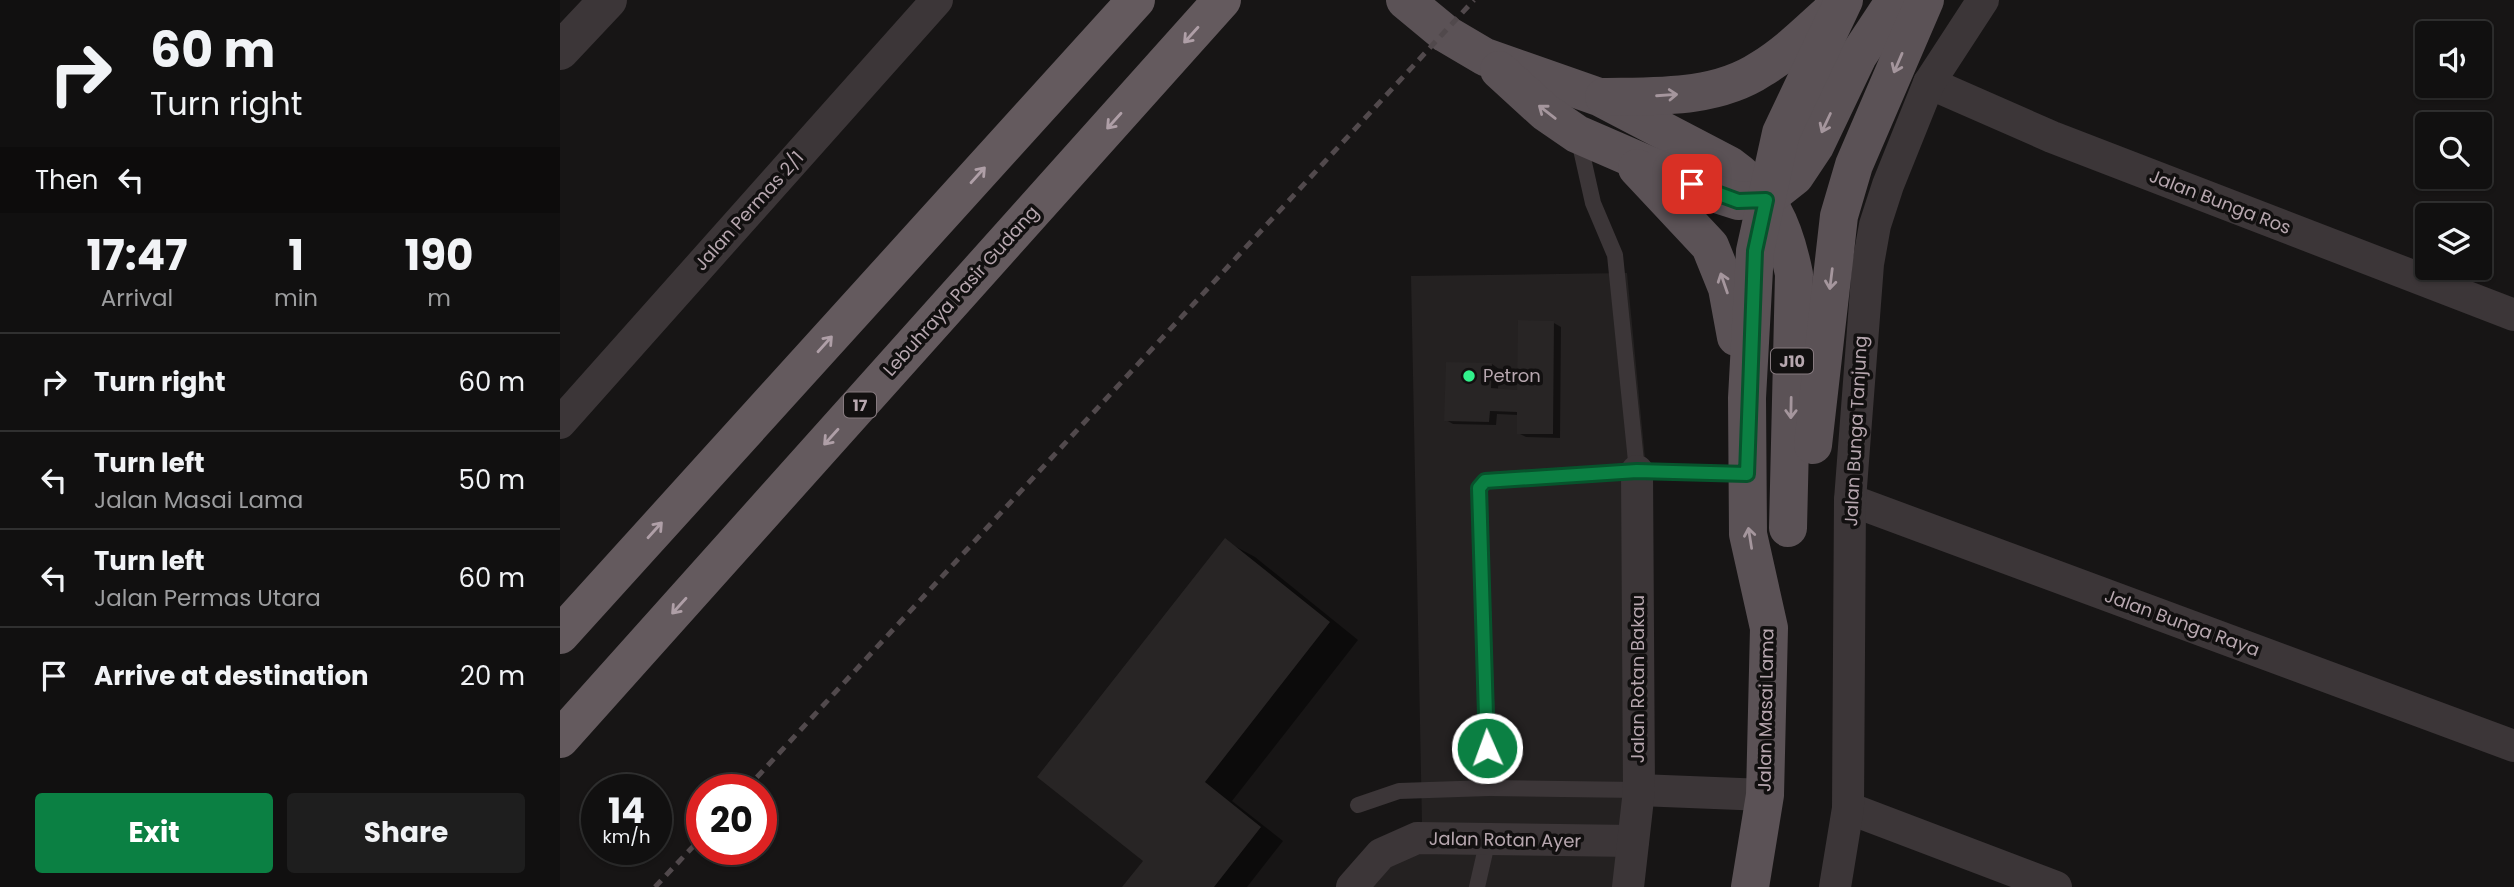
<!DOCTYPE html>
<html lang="en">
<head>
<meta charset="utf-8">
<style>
	:root { --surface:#111010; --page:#1e1e1e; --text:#f1f3f6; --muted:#9c9d9f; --line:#303030; --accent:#0b8043 }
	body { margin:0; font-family:Poppins,sans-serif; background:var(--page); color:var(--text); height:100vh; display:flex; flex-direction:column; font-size:26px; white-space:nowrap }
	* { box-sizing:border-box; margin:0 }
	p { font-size:23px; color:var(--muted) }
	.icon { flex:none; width:38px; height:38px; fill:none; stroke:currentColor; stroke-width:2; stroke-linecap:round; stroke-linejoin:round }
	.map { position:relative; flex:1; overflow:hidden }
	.panel { display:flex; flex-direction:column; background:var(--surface); width:560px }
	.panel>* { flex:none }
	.hud { background:#111010; color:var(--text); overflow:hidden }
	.controls { position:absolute; left:1855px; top:21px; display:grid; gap:14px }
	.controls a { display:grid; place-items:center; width:77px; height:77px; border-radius:7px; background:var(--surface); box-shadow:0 2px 5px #0004,0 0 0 2px var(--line); font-size:35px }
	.speed { position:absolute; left:21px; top:774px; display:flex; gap:14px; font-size:35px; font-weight:700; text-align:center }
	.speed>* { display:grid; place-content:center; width:91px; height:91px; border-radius:50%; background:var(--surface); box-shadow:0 2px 5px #0004,0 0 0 2px var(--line); line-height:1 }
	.speed small { font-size:18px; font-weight:400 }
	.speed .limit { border:10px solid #d22; background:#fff; color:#111 }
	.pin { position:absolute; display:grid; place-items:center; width:60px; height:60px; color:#fff; margin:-30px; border-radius:14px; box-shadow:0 4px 10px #0006 }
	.me { position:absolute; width:77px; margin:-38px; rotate:358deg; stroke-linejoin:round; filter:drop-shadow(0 0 5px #0008) }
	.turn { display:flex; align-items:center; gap:24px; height:147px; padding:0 35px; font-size:32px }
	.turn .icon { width:91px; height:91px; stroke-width:2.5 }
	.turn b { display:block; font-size:49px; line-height:60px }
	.then { display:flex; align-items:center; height:66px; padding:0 35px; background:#0003; gap:14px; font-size:26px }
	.eta { display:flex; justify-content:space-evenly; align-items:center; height:119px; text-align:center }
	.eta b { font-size:42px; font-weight:700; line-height:49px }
	.primary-button { display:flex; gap:14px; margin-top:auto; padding:14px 35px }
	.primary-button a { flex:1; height:80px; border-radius:7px; background:var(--accent); color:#fff; font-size:28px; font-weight:700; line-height:80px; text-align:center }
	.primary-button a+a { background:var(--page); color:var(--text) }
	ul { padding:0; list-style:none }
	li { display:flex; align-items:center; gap:21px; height:98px; padding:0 35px; border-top:2px solid var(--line) }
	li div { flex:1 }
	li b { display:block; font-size:26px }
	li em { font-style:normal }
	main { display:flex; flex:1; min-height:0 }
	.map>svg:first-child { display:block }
	.built { fill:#242121 }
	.shadow { fill:#0007 }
	.building { fill:#282525 }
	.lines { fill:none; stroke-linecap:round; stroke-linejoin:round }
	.service { stroke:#3c3638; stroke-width:16 }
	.minor { stroke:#3c3638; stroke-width:32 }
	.tertiary { stroke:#3c3638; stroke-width:38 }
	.primary { stroke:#5b5256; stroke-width:38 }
	.trunk { stroke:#645a5e; stroke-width:38 }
	.rail { stroke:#51494c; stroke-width:5; stroke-dasharray:9 7; stroke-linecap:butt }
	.oneway { stroke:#af9fa7 }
	.oneway2 { stroke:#a5969d }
	.route-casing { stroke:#07532c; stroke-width:18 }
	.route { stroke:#0b8043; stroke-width:12 }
	.poi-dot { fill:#31f28c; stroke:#121010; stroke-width:2.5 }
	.labels { text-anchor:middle; stroke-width:7; stroke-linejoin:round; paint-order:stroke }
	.shield { fill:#121010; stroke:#867a7f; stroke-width:2 }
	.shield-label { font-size:16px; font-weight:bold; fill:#b7a7af }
	.street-label { font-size:18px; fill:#b7a7af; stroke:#121010 }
	.poi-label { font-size:18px; fill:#b7a7af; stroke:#121010; text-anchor:start }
</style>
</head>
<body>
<main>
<section class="panel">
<div class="hud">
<div class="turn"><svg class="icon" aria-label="right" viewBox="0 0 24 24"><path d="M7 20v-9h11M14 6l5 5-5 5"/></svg><div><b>60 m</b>Turn right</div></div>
<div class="then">Then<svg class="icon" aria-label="left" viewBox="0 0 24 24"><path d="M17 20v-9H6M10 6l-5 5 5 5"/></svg></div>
</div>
<div class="eta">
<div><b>17:47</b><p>Arrival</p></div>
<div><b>1</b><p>min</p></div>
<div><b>190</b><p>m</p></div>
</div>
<ul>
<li><svg class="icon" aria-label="right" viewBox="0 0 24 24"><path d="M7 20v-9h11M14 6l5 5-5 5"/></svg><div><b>Turn right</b></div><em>60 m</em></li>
<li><svg class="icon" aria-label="left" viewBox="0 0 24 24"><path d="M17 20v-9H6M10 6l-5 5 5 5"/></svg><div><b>Turn left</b><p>Jalan Masai Lama</p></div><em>50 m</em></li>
<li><svg class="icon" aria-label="left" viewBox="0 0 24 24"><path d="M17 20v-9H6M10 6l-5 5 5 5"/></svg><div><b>Turn left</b><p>Jalan Permas Utara</p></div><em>60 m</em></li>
<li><svg class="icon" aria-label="arrive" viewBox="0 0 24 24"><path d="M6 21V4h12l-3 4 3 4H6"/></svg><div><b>Arrive at destination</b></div><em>20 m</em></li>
</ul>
<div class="primary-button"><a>Exit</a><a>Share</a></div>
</section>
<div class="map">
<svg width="1954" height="887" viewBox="0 0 1954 887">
	<rect width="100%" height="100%" fill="#171515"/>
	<!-- built -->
	<path class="built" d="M1067,273l21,216 -7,398h-302l83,-64 -11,-547z"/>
	<!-- shadow -->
	<g class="shadow">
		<path d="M994,323l7,4 -1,111 -34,-1 -8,-4v-18l-21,-1 -1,11 -43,-1 -7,-4 46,-56 7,5 -1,21 21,1z"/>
		<path d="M665,541l30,16 103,83 -126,161 51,40 -36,46h-123l21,-27z"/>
	</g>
	<!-- building -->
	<g class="building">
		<path d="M958,320l36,1 -1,113h-36v-22l-27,-1 -1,11 -45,-1 2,-59 46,1 -1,25 26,2z"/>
		<path d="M665,538l105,84 -125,160 56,45 -47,60h-92l21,-26 -106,-84z"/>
	</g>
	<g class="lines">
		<!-- service -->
		<g class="service">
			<path d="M1018,136l15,67 22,52 22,216"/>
			<path d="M1079,790l-150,-2 -10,-300 6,-7 6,-1 146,-9 110,3"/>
			<path d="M798,805l41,-14 90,-3"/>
			<path d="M917,887l11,-48"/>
		</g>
		<!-- minor -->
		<g class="minor">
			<path d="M1369,83l123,54 462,178"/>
			<path d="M0,423l377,-423"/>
			<path d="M1290,500l664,246"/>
			<path d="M1079,790l126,5"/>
			<path d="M1288,808l208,79"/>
			<path d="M792,887l29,-33 36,-16 216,3"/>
			<path d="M1068,887l11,-97 -2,-319"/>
			<path d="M1275,887l13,-79 2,-308 18,-236 7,-39 13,-40 41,-102 54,-83"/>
		</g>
		<!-- tertiary -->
		<path class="tertiary" d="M0,51l48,-51"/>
		<!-- primary -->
		<g class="primary">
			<path d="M845,0l41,34 39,23 114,40 130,68c42,30 55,60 65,109l-6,254"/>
			<path d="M939,70l46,42 32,22 136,59 25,8 28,-2"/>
			<path d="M1044,97c52,-1 112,2 157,-28 27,-16 51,-41 75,-62"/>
			<path d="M1077,168l73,78 17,42 9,49"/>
			<path d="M1206,199l29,-23 20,-30 43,-90 37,-56"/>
			<path d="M1253,445l26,-229 15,-51 71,-165"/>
			<path d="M1190,887l15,-92 4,-167 -21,-94 -1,-136 8,-147 26,-118 63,-133"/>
		</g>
		<!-- trunk -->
		<g class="trunk">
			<path d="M0,635l576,-635"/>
			<path d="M0,739l662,-739"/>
		</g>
		<!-- rail -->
		<g class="rail">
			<path d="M186,789l728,-789"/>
			<path d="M95,887l47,-50"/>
		</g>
	</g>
	<!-- one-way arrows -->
	<defs><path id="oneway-shaft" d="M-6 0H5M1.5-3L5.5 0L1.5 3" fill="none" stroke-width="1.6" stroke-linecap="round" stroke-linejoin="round" transform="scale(1.75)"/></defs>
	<g class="oneway">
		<use href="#oneway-shaft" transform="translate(631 35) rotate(132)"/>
		<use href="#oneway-shaft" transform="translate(554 121) rotate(132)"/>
		<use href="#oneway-shaft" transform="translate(418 175) rotate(-48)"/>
		<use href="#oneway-shaft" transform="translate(265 344) rotate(-48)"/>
		<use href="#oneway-shaft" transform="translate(271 437) rotate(132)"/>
		<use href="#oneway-shaft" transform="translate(95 530) rotate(-48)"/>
		<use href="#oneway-shaft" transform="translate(119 606) rotate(132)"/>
	</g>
	<g class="oneway2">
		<use href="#oneway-shaft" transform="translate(1338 63) rotate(113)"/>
		<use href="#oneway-shaft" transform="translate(1107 95) rotate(-4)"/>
		<use href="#oneway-shaft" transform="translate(987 112) rotate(-142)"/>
		<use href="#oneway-shaft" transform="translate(1266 123) rotate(115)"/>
		<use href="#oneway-shaft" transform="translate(1271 279) rotate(97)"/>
		<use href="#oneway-shaft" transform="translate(1164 283) rotate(-109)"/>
		<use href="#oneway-shaft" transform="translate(1231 408) rotate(91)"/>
		<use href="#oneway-shaft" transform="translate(1190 538) rotate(-99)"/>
	</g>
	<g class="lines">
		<!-- route casing -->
		<g class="route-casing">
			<path id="route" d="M927,748l-8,-260 6,-7 152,-10 110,3 8,-223 11,-51 -28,1 -46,-17"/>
		</g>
		<!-- route -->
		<use href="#route" class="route"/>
	</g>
	<!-- markers -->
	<circle class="poi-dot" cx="909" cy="376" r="7"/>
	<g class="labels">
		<!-- shield labels -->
		<g class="shield">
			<rect x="1211" y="348.5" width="42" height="25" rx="5"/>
			<rect x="284" y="392.5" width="32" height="25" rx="5"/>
		</g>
		<g class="shield-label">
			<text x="1232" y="367">J10</text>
			<text x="300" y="411">17</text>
		</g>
		<!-- street labels -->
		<g class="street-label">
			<text transform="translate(1660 202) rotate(21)" y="6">Jalan Bunga Ros</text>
			<text transform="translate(189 211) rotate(-48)" y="6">Jalan Permas 2/1</text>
			<text transform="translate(401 291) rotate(-48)" y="6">Lebuhraya Pasir Gudang</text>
			<text transform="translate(1296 431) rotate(-87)" y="6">Jalan Bunga Tanjung</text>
			<text transform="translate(1622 623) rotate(20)" y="6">Jalan Bunga Raya</text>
			<text transform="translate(1078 679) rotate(-90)" y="6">Jalan Rotan Bakau</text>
			<text transform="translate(1206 710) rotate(-89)" y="6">Jalan Masai Lama</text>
			<text transform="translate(945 840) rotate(1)" y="6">Jalan Rotan Ayer</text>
		</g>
		<!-- poi labels -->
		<g class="poi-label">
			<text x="923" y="382">Petron</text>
		</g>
	</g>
</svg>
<div class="controls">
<a><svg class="icon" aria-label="sound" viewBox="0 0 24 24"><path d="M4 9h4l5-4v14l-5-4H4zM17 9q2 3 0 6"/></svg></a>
<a><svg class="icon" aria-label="search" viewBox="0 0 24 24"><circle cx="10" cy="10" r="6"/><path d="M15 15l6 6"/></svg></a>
<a><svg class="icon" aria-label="layers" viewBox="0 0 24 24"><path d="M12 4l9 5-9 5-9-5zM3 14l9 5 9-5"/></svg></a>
</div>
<div class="speed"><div>14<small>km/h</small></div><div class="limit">20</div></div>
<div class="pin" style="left:1132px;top:184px;background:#d93025"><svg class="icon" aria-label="arrive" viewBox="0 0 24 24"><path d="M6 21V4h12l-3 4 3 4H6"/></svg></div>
<svg class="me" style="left:927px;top:748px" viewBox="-20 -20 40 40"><circle r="17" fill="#0b8043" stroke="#fff" stroke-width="3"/><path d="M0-11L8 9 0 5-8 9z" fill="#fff"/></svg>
</div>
</main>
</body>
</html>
